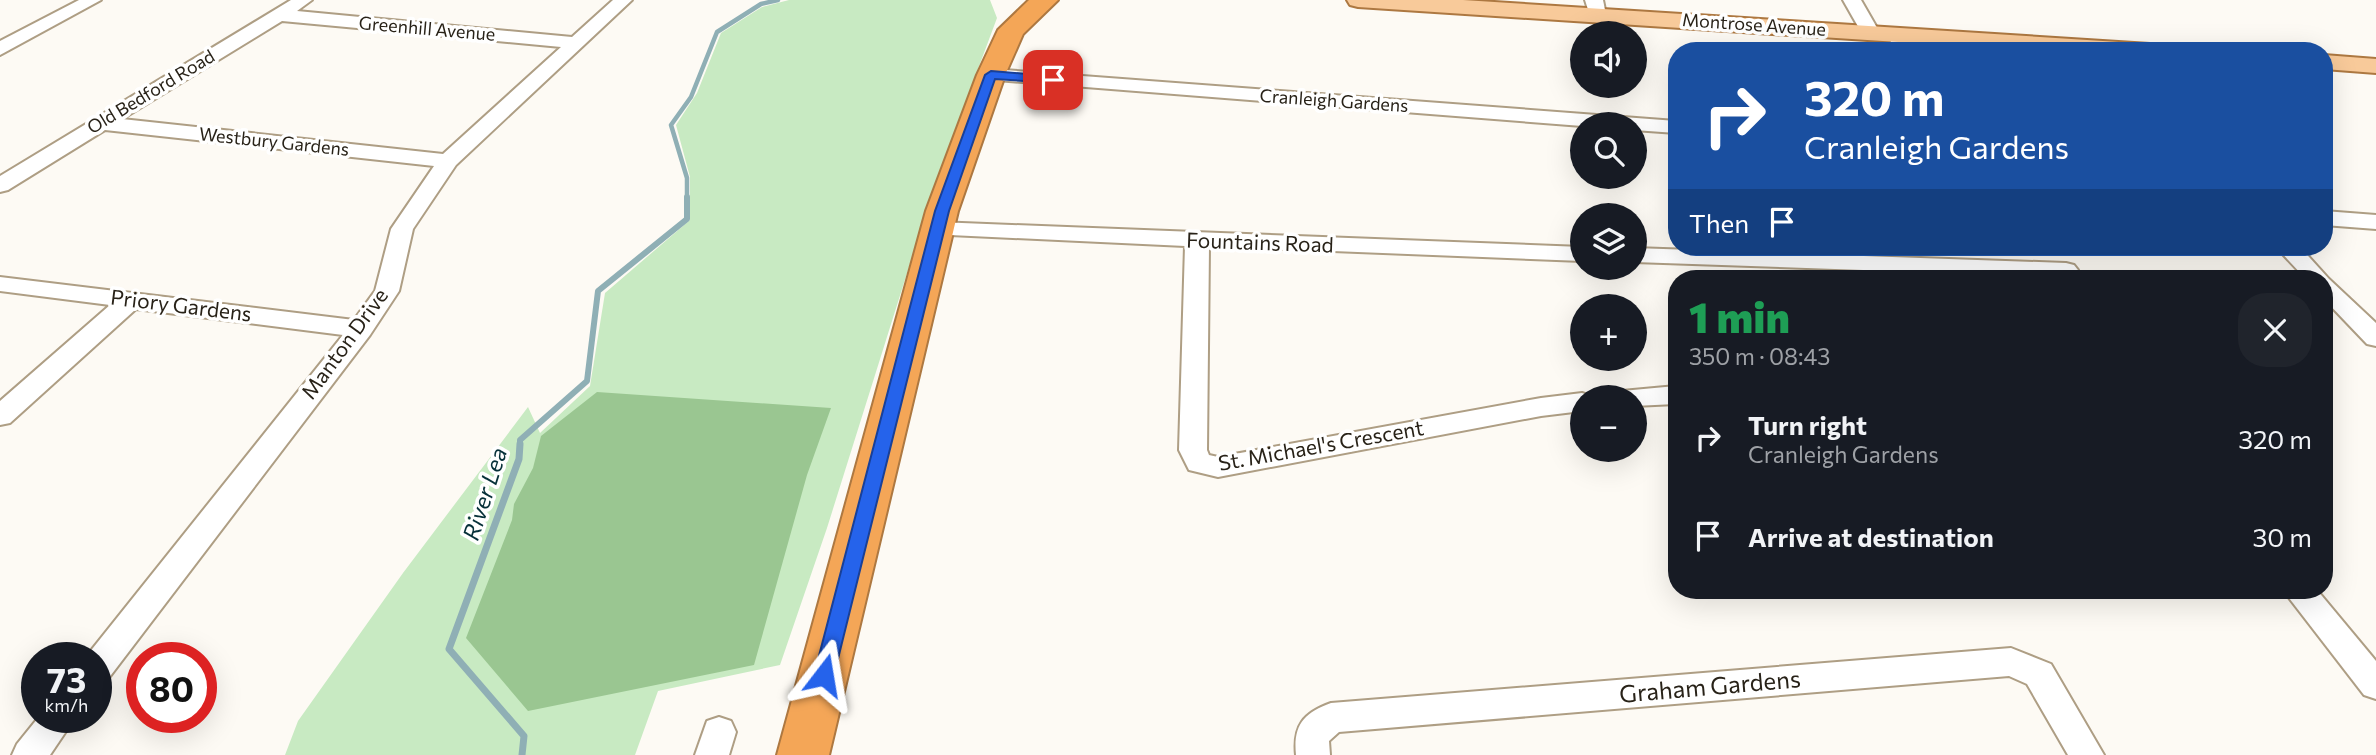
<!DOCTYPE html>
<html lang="en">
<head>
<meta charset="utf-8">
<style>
	:root { --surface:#171b24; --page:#20242c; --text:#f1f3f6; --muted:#9ea1a6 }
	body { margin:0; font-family:Commissioner,sans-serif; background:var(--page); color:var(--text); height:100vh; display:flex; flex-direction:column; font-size:26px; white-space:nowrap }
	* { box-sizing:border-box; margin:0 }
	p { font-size:23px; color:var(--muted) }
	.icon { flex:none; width:38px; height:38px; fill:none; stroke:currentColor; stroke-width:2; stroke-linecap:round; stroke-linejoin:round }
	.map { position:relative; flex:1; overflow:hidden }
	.side { position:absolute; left:1668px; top:270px; width:665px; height:329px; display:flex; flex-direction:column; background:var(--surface); border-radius:28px; box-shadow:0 7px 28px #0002 }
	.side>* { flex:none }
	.top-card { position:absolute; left:1668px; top:42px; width:665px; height:214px; border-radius:28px; box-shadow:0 7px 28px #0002; background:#1a4fa0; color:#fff; overflow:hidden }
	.controls { position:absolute; left:1570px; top:21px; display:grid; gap:14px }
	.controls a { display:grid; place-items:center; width:77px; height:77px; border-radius:50%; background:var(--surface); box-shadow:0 7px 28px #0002; font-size:35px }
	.speed { position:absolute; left:21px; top:642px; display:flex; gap:14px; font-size:35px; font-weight:700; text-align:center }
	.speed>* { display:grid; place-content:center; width:91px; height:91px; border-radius:50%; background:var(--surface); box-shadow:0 7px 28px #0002; line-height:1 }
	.speed small { font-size:18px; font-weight:400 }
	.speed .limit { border:10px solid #d22; background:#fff; color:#111 }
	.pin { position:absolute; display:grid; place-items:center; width:60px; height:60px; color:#fff; margin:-30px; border-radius:14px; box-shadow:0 4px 10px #0006 }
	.me { position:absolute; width:77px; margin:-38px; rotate:14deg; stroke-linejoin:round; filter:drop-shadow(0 0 5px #0008) }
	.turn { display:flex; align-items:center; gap:24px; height:147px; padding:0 21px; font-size:32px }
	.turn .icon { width:91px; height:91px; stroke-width:2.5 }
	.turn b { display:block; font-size:49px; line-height:60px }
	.then { display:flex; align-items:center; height:66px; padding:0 21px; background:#0003; gap:14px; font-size:26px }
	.round { display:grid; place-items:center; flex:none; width:74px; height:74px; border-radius:28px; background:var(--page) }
	.overview { display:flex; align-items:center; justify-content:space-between; height:119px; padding:0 21px }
	h1 { font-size:42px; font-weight:800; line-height:52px; color:#1e9e55 }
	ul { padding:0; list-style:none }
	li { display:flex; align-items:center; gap:21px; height:98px; padding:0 21px }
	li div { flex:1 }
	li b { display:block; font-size:26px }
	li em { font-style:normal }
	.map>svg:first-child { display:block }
	.green { fill:#c8eac2 }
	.forest { fill:#9ac691 }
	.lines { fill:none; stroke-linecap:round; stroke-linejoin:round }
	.stream-far2 { stroke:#8fafb5; stroke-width:4.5 }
	.stream-far1 { stroke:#8fafb5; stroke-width:6 }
	.stream { stroke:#8fafb5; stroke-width:7 }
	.minor-casing { stroke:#ae9e84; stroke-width:4 }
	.major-casing { stroke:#ad7841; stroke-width:4 }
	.highway-casing { stroke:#ad7841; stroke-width:4 }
	.minor { fill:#fff; fill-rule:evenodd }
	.major { fill:#f8ca9a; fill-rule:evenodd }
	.highway { fill:#f4a657; fill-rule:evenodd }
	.route { fill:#2563eb; stroke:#184099; stroke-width:2 }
	.labels { text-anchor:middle; stroke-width:7; stroke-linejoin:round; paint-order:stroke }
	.far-street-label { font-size:18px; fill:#282218; stroke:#fff }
	.street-label { font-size:21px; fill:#282218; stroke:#fff }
	.water-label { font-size:23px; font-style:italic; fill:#063039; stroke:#fff }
	.near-street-label { font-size:24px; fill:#282218; stroke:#fff }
</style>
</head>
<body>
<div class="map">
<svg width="2376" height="755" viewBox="0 0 2376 755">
	<rect width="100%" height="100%" fill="#fdfaf4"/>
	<!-- green -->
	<path class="green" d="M789,0h201l7,18 -62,166 -108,344 -47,137 -122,26 -23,64h-350l13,-34 105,-148 125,-166 12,26 50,-47 15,-93 85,-73v-43l-14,-52 21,-32 24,-60 41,-26z"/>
	<!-- forest -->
	<path class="forest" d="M597,392l234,16 -24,67 -53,190 -226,46 -62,-73 46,-118 2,-16 19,-36 8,-32z"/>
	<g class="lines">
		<!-- stream-far2 -->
		<path class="stream-far2" d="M687,198v-20l-16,-53 20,-28 26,-65 44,-28 17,-4"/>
		<!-- stream-far1 -->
		<path class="stream-far1" d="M520,446v-6l67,-59 11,-90 89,-72v-22"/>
		<!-- stream -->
		<path class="stream" d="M520,444l-1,15 -70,190 75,87 -2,19"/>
		<!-- minor casing -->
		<g class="minor-casing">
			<g id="minor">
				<path d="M79,0h22l-101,55v-14z"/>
				<path d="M291,0h21l-15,11 275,26 41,-37h19l-176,165 -43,64 -14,62 -29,44 -262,344 -12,4v-25h-11l258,-323 -207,-26 -126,114 -10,2v-24l110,-96 -110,-14v-14l354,43 21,-29 16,-62 43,-63 -329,-36 -97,60 -8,2v-16zM282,21l279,26 -118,107 -321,-35z"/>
				<path d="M1585,0h18l3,15 -3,4h-12z"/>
				<path d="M1843,0h18l19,33 -2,4h-14z"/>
				<path d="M1895,28l7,2 14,21h-19l-11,-17z"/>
				<path d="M991,69l685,52v12l-42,-3v-6l-52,2 -598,-47 -3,-4 3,-4z"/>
				<path d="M2324,211l52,4v14l-52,-4z"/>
				<path d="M937,222l645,25v14l-373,-15 -2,204 2,5 9,2 323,-59 41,-5 11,4h-11v14l-41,5 -323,61 -29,-7 -10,-20 6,-204 -256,-12 -3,-5 3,-5z"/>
				<path d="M2276,247h24l29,32 47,44v23l-9,-2 -43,-45v-21h-19z"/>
				<path d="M1634,248l432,15 8,2 4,5 -4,5 -8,2 -432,-15z"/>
				<path d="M1676,386v18l-42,2v-9h-16l4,-6z"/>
				<path d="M2283,590h34l59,71v38l-12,-4z"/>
				<path d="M2011,648l40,16 53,91h-36l-41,-71 -18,-8 -670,56 -10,9 1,14h-34c-3,-29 7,-42 35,-52z"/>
				<path d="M719,717l12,4 5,11 -7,23h-34l12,-34z"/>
				<path d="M38,718h37l-25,37h-38l5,-11z"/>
			</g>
		</g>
		<!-- major casing -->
		<g class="major-casing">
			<g id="major">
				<path d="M1347,0h116l687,44 8,2 4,5h-126l-678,-44 -8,-2z"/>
				<path d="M2324,55l52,4v14l-52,-4z"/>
			</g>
		</g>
		<!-- highway casing -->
		<g class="highway-casing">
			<path id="highway" d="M1029,0h29l-35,34 -18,41 -47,136 -129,544h-52l149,-544 51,-136 21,-45z"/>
		</g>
		<!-- minor -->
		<use href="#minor" class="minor"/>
		<!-- major -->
		<use href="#major" class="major"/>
		<!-- highway -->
		<use href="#highway" class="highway"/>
	</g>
	<!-- route -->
	<path class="route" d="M991,71l62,5 6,4 -6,3 -58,-4 -46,132 -115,464 -3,6 -7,3 -7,-3 -3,-6 121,-464 50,-136z"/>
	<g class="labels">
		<!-- far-street labels -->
		<g class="far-street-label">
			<text transform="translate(1754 25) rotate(4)" y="6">Montrose Avenue</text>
			<text transform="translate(427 29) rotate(5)" y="6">Greenhill Avenue</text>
			<text transform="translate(151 92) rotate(-31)" y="6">Old Bedford Road</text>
			<text transform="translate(1334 101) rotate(4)" y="6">Cranleigh Gardens</text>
			<text transform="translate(274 142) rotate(6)" y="6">Westbury Gardens</text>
		</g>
		<!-- street labels -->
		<g class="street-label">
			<text transform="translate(1260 243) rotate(2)" y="7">Fountains Road</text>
			<text transform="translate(181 306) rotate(7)" y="7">Priory Gardens</text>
			<text transform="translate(345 344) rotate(-54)" y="7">Manton Drive</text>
			<text transform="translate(1321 446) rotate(-10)" y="7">St. Michael's Crescent</text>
		</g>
		<!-- water labels -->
		<g class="water-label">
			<text transform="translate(485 494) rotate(-72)" y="8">River Lea</text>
		</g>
		<!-- near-street labels -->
		<g class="near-street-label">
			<text transform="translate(1710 687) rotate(-5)" y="8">Graham Gardens</text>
		</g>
	</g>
</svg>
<div class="controls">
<a><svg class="icon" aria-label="sound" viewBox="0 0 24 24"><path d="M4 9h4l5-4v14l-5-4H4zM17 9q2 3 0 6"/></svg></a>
<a><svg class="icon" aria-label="search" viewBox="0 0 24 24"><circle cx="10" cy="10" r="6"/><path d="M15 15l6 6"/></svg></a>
<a><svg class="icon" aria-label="layers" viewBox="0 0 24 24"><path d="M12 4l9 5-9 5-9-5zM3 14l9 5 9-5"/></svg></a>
<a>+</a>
<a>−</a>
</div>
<div class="speed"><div>73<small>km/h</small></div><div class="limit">80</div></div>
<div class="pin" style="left:1053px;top:80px;background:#d93025"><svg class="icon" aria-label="arrive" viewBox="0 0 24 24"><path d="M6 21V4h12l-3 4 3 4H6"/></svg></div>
<svg class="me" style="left:824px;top:675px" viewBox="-20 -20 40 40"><path d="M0-17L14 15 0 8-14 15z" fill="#2563eb" stroke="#fff" stroke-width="4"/></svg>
<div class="top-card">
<div class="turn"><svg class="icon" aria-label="right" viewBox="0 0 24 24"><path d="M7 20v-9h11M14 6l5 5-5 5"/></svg><div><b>320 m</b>Cranleigh Gardens</div></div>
<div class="then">Then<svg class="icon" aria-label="arrive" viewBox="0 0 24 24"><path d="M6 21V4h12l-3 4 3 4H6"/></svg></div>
</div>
<section class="side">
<div class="overview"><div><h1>1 min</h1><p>350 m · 08:43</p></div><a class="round"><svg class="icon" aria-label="close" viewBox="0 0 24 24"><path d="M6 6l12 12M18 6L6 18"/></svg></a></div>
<ul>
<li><svg class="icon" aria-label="right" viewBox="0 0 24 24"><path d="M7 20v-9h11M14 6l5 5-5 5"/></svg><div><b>Turn right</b><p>Cranleigh Gardens</p></div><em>320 m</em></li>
<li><svg class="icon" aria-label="arrive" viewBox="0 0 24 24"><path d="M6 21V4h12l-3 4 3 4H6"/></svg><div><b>Arrive at destination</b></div><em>30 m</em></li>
</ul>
</section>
</div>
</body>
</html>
